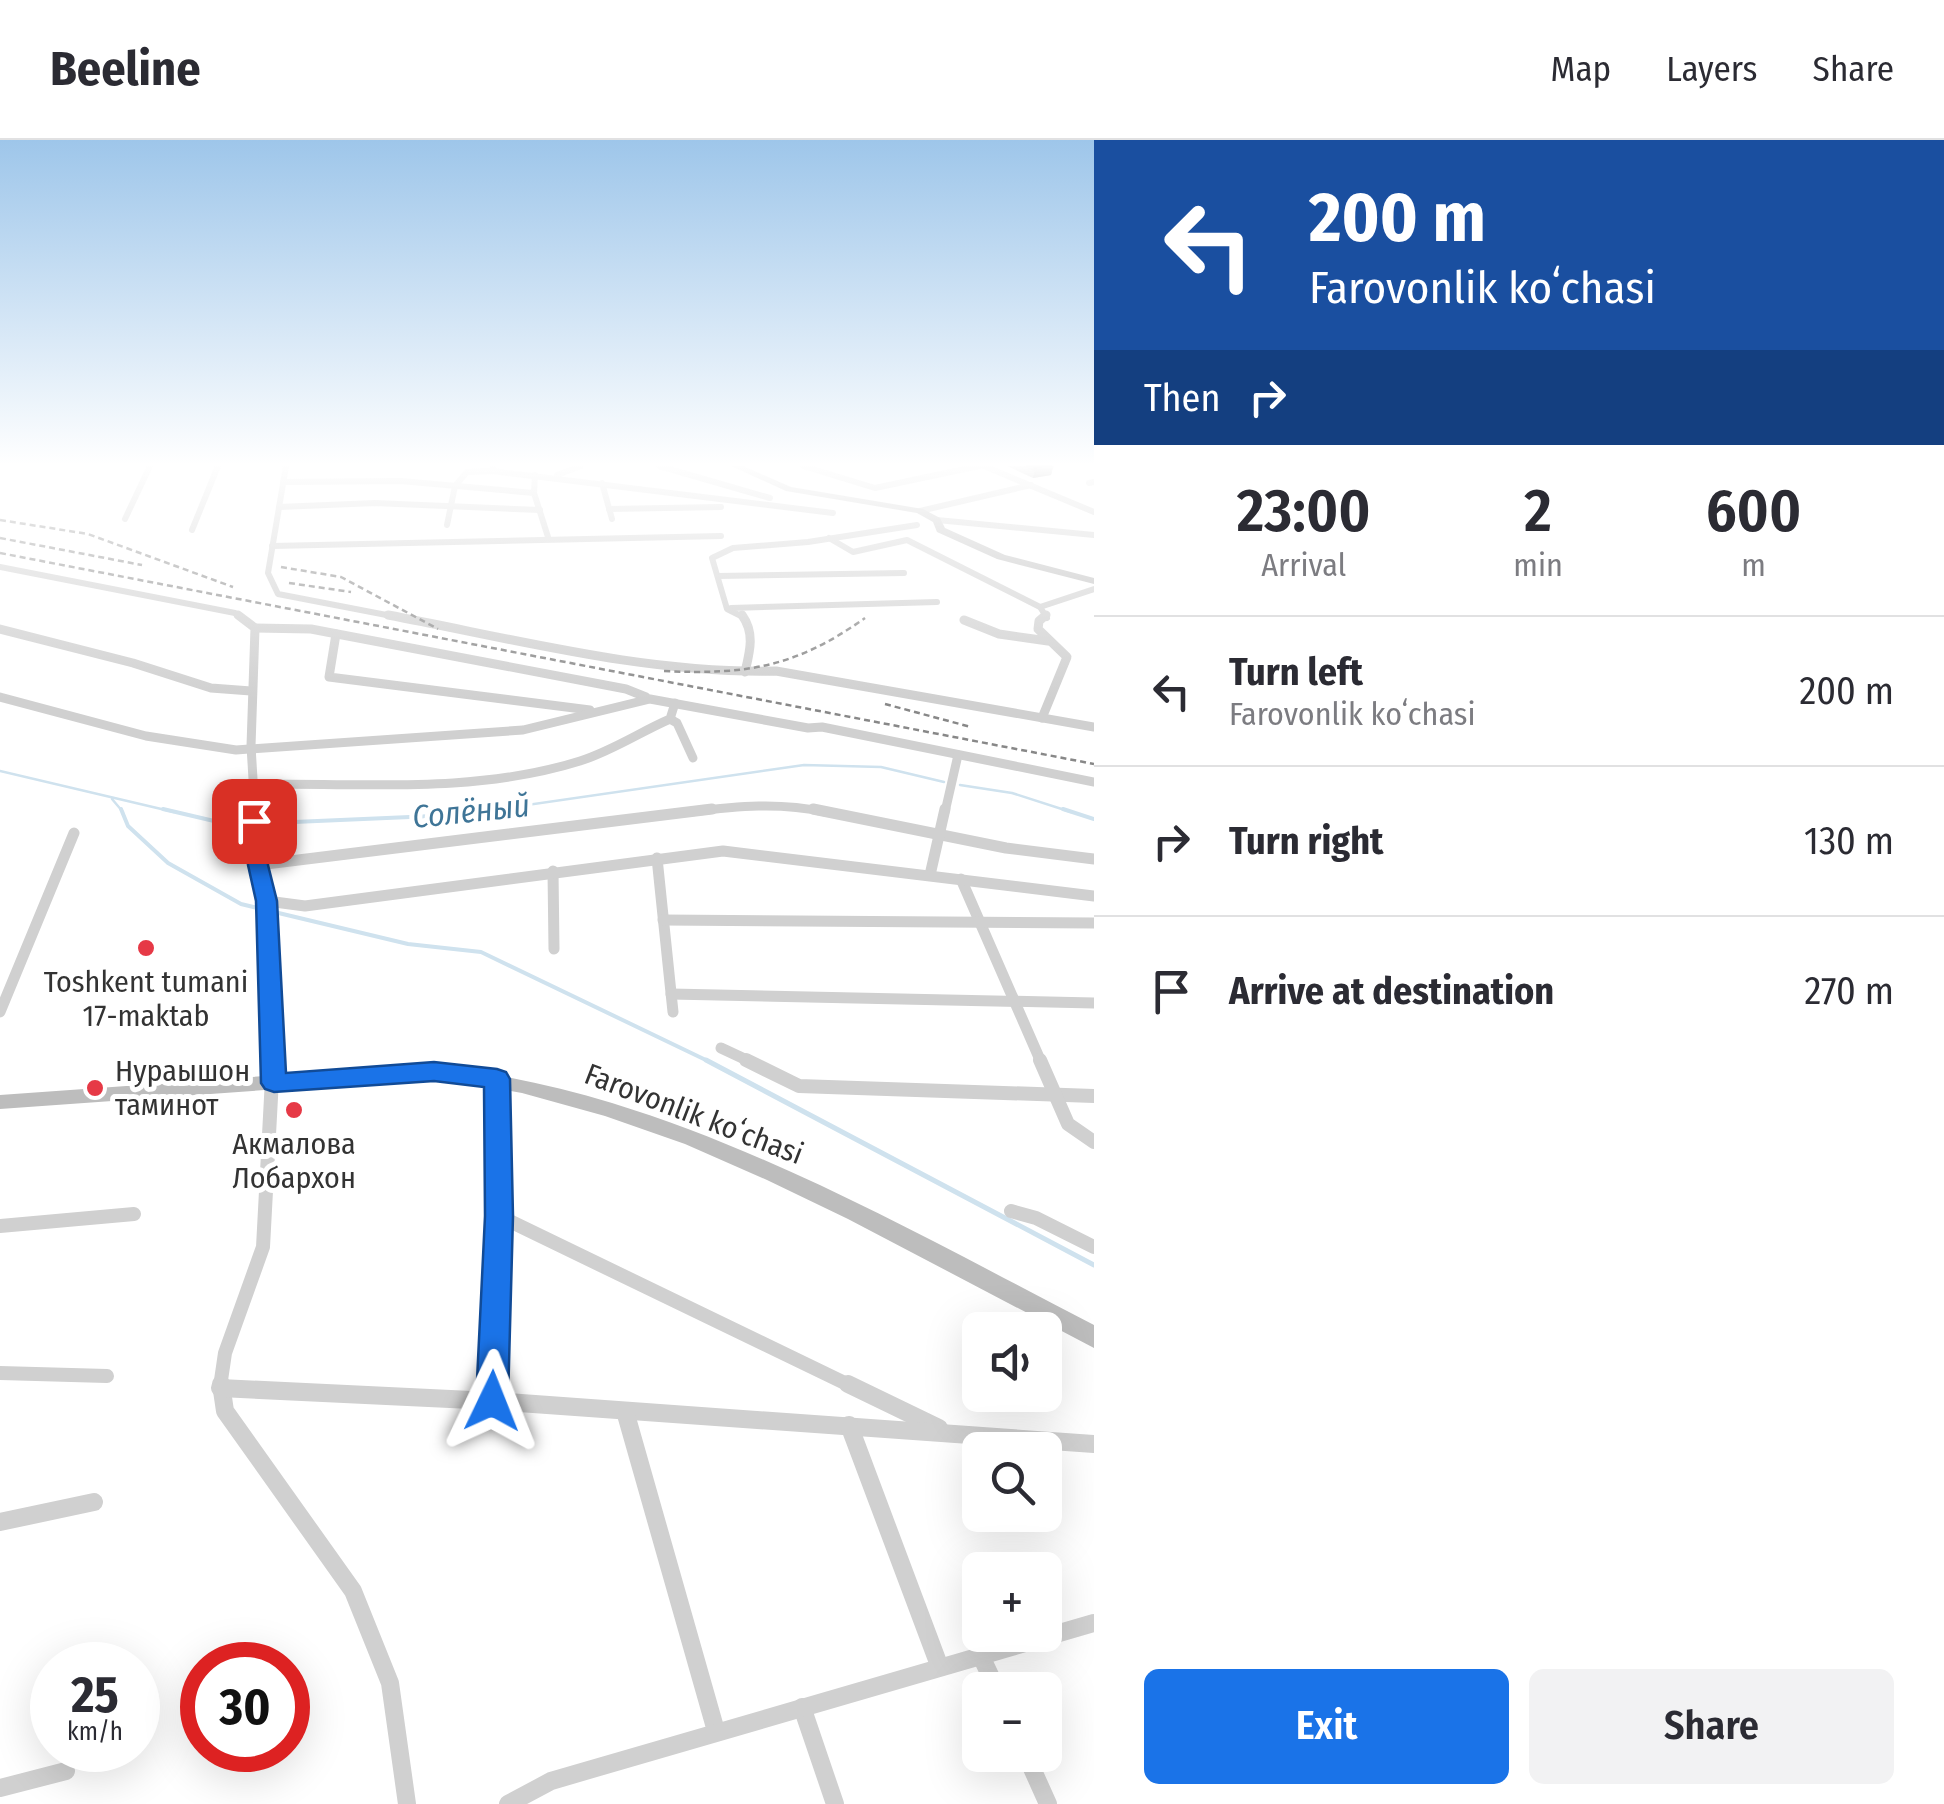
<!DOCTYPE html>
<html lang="en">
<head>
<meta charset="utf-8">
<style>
	:root { --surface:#fff; --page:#f2f2f3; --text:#2b2b33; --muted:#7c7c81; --line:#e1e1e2; --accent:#1a73e8 }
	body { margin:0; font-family:"Fira Sans Condensed",sans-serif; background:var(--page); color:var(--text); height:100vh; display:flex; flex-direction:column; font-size:38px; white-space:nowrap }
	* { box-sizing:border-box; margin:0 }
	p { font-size:32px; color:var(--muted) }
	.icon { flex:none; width:55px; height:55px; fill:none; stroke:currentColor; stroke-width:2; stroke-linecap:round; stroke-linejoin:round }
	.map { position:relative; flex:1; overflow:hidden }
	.details { display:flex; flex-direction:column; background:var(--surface); width:850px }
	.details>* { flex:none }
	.banner { background:#1a4fa0; color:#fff; overflow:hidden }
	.fabs { position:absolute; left:962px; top:1172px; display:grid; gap:20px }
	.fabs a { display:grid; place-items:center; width:100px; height:100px; border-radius:15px; background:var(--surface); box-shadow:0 10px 40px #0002; font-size:50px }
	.speed { position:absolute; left:30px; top:1502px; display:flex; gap:20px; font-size:50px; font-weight:700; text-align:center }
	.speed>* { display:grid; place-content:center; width:130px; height:130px; border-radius:50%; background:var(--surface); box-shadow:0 10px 40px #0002; line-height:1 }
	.speed small { font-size:25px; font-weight:400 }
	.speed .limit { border:15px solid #d22; background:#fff; color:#111 }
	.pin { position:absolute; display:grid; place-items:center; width:85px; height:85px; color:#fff; margin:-42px; border-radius:20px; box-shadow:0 5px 15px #0006 }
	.me { position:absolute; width:110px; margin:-55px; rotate:2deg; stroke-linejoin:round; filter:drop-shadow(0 0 8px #0008) }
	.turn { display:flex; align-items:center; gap:35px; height:210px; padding:0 50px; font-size:45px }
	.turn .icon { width:130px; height:130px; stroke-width:2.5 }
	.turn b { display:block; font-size:70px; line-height:85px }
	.then { display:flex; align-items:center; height:95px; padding:0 50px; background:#0003; gap:20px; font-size:38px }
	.eta { display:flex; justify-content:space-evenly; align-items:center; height:170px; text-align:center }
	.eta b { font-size:60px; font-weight:600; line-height:70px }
	.button { display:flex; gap:20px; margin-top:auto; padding:20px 50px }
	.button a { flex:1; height:115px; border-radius:15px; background:var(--accent); color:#fff; font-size:40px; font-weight:600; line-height:115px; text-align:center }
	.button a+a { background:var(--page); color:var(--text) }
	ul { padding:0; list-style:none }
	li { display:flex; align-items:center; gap:30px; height:150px; padding:0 50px; border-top:2px solid var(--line) }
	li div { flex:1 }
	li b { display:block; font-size:38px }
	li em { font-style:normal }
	header { display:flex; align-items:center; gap:60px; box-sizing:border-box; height:140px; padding:0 50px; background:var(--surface); border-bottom:2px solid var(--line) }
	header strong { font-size:48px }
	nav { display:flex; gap:55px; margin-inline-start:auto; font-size:35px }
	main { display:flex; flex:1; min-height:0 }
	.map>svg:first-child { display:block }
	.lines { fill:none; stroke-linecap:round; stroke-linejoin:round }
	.stream-far2 { stroke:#cfe2ee; stroke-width:2.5 }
	.stream-far1 { stroke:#cfe2ee; stroke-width:4 }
	.stream { stroke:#cfe2ee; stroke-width:5 }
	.street-far4 { stroke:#d0d0d0; stroke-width:6 }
	.street-far3 { stroke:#d0d0d0; stroke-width:9 }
	.street-far2 { stroke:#d0d0d0; stroke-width:11 }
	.street-far1 { stroke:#d0d0d0; stroke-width:14 }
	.street { stroke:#d0d0d0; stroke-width:18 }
	.secondary { fill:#bdbdbd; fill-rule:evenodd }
	.rail { stroke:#888; stroke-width:2.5; stroke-dasharray:6 4; stroke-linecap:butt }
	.wall { fill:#8c8c8c }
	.shaded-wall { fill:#5f5f5f }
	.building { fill:#1a1a1a; stroke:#5f5f5f; stroke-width:2.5 }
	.route { fill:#1a73e8; stroke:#114b97; stroke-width:2.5 }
	.poi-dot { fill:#e63946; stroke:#fff; stroke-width:4 }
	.labels { text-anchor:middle; stroke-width:10; stroke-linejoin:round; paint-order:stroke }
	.poi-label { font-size:30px; fill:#333; stroke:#fff }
	.street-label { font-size:30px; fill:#333; stroke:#fff }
	.water-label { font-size:32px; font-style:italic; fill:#3f7597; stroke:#fff }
</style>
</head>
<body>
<header>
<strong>Beeline</strong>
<nav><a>Map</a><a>Layers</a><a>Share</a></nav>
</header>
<main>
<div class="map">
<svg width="1094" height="1664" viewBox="0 0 1094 1664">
	<rect width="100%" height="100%" fill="#fff"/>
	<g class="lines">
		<!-- stream-far2 -->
		<g class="stream-far2">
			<path d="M0,631l174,41"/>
			<path d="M960,645l52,8 59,19"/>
			<path d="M112,659l11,13"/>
			<path d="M479,672l325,-47 77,2 63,15"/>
		</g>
		<!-- stream-far1 -->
		<g class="stream-far1">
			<path d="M121,669l7,17 40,37 73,41 167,40 73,8 229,110"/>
			<path d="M163,669l85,20 23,-6 185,-8 40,-6"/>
			<path d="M1063,669l31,10"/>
		</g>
		<!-- stream -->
		<path class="stream" d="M706,920l388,205"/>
		<!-- street-far4 -->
		<g class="street-far4">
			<path d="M286,326l-18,107 10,21 124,24"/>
			<path d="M493,326l-1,5 341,42"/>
			<path d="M659,326l111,32"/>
			<path d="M803,326l72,22 104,-22"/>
			<path d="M984,326l110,46"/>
			<path d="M535,335l-1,18 14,44"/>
			<path d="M557,335l24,-9"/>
			<path d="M283,342l118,-1 133,12"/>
			<path d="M602,343l10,36"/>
			<path d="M1089,343l5,-1"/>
			<path d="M279,367l96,-4 165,7"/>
			<path d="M609,369l112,-2"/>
			<path d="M920,371l111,-26"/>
			<path d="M125,379l25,-53"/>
			<path d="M937,380l157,15"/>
			<path d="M447,385l8,-39 12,-14 25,-1"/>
			<path d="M192,390l26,-64"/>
			<path d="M829,398l24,14 54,-12 133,67 7,11"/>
			<path d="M272,406l449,-10"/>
			<path d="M0,427l235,46 6,5"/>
			<path d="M718,436l186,-3"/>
			<path d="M1040,467l54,-18"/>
			<path d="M731,468l206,-6"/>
			<path d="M745,478l-18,-9 -15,-51 21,-10 75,-6 109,-17"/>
		</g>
		<!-- street-far3 -->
		<g class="street-far3">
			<path d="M238,475l17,13 -4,118 4,66"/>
			<path d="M388,475c127,24 258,59 388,56l318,56"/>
			<path d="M742,475c13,18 8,36 3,57"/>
			<path d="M964,480l35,14 49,7"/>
			<path d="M255,488l56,1 315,60 20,8"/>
			<path d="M0,489l133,34 78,25 40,3"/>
			<path d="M336,494l-7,43 261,33"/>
			<path d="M0,557l146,39 90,14 287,-20 127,-31 158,29 14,-1 272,55"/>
			<path d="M1042,578l25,-61 -29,-28 1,-8 7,-6"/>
			<path d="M670,579l7,4 16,35"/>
			<path d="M235,651l18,-7c109,-1 222,10 327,-23 32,-10 60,-29 90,-42l5,-16"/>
			<path d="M691,672c47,-6 88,-10 134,0"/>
			<path d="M945,672l13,-57"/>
		</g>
		<!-- street-far2 -->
		<g class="street-far2">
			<path d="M255,669l3,56 9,36 6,161"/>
			<path d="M813,669l193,39 88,11"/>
			<path d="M657,718l16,154"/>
			<path d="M258,725l454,-56"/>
			<path d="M553,731l1,78"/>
			<path d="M930,735l15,-66"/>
			<path d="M961,739l80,183"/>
			<path d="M267,761l38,5 418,-55 371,45"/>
			<path d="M663,780l431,3"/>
			<path d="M671,854l423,9"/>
			<path d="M0,872l74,-179"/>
			<path d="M721,908l30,14"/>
		</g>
		<!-- street-far1 -->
		<g class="street-far1">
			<path d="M746,920l53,26 295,10"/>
			<path d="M1040,920l28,64 26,18"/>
			<path d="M1011,1071l25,7 58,29"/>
			<path d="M499,1076l354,171"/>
			<path d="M0,1086l134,-12"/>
			<path d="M0,1233l107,3"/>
			<path d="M220,1247l5,-34 38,-106 10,-187"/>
			<path d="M493,1247l6,-171 -2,-137"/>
		</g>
		<!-- street -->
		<g class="street">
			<path d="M221,1244l4,27 128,180 37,92 17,121"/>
			<path d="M848,1244l91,44"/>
			<path d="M220,1248l272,13 602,43"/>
			<path d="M492,1261l1,-17"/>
			<path d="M625,1271l91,320"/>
			<path d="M849,1285l90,240"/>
			<path d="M0,1382l94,-20"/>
			<path d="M980,1514l17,36"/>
			<path d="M802,1567l33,97"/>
			<path d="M1026,1615l22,49"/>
			<path d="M0,1648l66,-17"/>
			<path d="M508,1664l43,-23 543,-158"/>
		</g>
		<!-- secondary -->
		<g class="secondary">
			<path d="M731,326h12l48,21 132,22 17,9 5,10 60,27 89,23v6l-97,-25 -60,-27 -4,-10 -16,-9 -131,-22z"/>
			<path d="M434,924c60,10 120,21 178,39 169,52 325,141 482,222v23l-246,-129 -81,-39 -82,-36 -80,-28 -83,-23 -88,-15 -434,31v-14z"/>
		</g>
		<!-- rail -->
		<g class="rail">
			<path d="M0,380l88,14 145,53"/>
			<path d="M0,398l142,27"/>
			<path d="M0,413l1094,211"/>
			<path d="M281,427l60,10 97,52"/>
			<path d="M289,443l62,9"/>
			<path d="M664,531c83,4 132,-4 201,-53"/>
			<path d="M885,564l86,23"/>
		</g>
	</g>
	<!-- wall -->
	<path class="wall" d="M1007,326h43l3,1 -2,8 -18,3z"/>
	<!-- shaded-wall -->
	<path class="shaded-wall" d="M1053,327l-2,8 -18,3 2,-8z"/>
	<!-- building -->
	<path class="building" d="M1026,326h24l3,1 -18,3z"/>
	<!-- sky -->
	<linearGradient id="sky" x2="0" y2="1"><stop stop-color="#9ec6ea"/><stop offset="0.58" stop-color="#fff"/><stop offset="1" stop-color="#fff" stop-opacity="0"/></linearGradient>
	<rect width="1094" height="559" fill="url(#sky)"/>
	<!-- route -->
	<path class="route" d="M254,675l10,6 4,44 9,36 9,172 148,-11 63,7 9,3 4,7 3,137 -5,185 -5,11 -11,5 -12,-5 -4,-11 9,-185 -1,-129 -50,-6 -160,11 -9,-3 -4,-6 -5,-182 -8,-36 -3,-44z"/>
	<!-- markers -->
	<g class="poi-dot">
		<circle cx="146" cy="808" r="10"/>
		<circle cx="95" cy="948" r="10"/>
		<circle cx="294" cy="970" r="10"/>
	</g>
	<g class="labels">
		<!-- poi labels -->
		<g class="poi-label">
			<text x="146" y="852">Toshkent tumani<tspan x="146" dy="34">17-maktab</tspan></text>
			<text x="115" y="941" text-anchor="start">Нураышон<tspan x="115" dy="34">таминот</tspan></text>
			<text x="294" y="1014">Акмалова<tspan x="294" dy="34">Лобархон</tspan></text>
		</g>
		<!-- street labels -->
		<g class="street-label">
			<text transform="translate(694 974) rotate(21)" y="10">Farovonlik koʻchasi</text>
		</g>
		<!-- water labels -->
		<g class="water-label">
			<text transform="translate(471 671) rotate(-6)" y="11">Солёный</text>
		</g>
	</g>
</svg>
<div class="fabs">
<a><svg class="icon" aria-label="sound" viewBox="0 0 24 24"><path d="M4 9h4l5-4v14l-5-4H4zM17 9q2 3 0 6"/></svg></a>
<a><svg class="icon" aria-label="search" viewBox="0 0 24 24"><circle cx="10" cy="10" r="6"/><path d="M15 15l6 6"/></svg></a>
<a>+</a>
<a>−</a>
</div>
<div class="speed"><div>25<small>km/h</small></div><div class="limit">30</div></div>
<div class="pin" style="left:254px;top:681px;background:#d93025"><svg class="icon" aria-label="arrive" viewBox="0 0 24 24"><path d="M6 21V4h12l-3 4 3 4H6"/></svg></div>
<svg class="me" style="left:492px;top:1261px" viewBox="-20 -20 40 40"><path d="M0-17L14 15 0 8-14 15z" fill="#1a73e8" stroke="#fff" stroke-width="4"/></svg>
</div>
<section class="details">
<div class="banner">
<div class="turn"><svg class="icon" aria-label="left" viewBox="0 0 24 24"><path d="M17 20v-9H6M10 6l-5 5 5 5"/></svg><div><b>200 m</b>Farovonlik koʻchasi</div></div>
<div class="then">Then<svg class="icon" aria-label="right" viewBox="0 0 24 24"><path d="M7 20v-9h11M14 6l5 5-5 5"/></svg></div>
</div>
<div class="eta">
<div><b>23:00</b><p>Arrival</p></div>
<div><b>2</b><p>min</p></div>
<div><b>600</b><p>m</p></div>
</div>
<ul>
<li><svg class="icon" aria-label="left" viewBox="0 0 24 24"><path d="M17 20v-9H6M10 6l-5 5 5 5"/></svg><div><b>Turn left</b><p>Farovonlik koʻchasi</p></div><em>200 m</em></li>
<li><svg class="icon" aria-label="right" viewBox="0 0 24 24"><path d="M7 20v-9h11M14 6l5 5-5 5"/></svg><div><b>Turn right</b></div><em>130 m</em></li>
<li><svg class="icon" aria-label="arrive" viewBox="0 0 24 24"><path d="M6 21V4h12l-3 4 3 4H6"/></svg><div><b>Arrive at destination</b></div><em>270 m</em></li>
</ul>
<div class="button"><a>Exit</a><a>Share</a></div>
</section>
</main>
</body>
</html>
